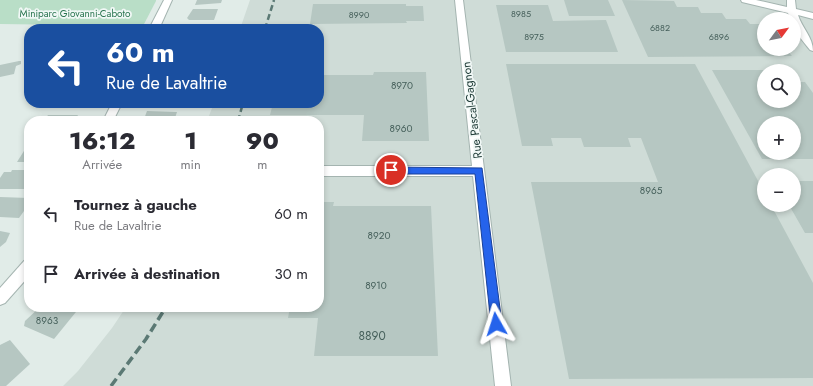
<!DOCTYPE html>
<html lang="fr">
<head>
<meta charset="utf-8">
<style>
	:root { --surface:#fff; --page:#f7f7f7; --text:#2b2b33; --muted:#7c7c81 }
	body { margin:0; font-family:Jost,sans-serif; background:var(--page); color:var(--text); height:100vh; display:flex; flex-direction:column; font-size:15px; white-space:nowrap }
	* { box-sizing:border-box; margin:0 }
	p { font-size:13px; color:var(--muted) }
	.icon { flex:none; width:22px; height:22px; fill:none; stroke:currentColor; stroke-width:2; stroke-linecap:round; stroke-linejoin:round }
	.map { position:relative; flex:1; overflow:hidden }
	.panel { position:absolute; left:24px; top:116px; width:300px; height:196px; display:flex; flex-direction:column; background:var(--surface); border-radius:16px; box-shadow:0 2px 6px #0003 }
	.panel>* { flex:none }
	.banner { position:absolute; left:24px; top:24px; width:300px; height:84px; border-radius:16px; box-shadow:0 2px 6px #0003; background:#1a4fa0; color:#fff; overflow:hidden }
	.needle { width:26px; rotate:58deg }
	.tools { position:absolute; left:757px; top:12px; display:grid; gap:8px }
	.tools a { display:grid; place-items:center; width:44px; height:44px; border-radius:50%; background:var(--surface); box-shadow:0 2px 6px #0003; font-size:20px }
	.pin { position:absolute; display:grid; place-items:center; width:34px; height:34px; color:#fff; margin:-17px; border:2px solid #fff; border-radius:50%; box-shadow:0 1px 4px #0007 }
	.me { position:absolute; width:44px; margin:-22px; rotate:354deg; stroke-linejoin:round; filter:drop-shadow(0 0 3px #0008) }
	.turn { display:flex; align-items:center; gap:14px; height:84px; padding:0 16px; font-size:18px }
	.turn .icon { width:52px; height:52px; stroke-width:2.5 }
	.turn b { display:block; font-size:28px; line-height:34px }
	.eta { display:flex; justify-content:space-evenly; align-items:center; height:68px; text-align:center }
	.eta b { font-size:24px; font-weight:800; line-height:28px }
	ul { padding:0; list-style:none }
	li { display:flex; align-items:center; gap:12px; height:60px; padding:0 16px }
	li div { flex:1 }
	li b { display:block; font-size:15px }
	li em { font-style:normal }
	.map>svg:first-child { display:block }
	.built { fill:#cfdcd7; fill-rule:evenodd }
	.green { fill:#b9dec7 }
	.building { fill:#b6c7c2; fill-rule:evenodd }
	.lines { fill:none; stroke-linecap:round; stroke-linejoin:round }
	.minor-casing { stroke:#a4b4b0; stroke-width:2 }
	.minor { fill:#fff; fill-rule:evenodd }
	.rail-far1 { stroke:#5b7974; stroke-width:2.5; stroke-dasharray:6 3.5; stroke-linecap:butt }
	.rail { stroke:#5b7974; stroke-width:3.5; stroke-dasharray:9 4.5; stroke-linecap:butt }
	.route { fill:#2563eb; stroke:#184099 }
	.labels { text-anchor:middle; stroke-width:3.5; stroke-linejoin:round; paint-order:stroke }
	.far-number-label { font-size:9px; fill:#46605b }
	.far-park-label { font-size:10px; fill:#2a7550; stroke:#f1f8f6 }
	.number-label { font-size:10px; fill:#46605b }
	.street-label { font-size:12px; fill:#213d39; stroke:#f1f8f6 }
	.near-number-label { font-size:12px; fill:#46605b }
</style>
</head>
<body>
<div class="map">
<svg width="813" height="386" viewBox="0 0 813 386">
	<rect width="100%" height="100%" fill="#e1ece8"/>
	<!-- built -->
	<path class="built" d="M250,0h563v386h-750l15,-15 34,-43 14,-21h193v-186h-112l7,-18h105v-74h-79zM764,19h30v30h-30zM764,71h30v30h-30zM764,123h30v30h-30zM764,175h30v30h-30z"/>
	<!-- green -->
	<path class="green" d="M0,0h156v1l-13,25 -143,-2z"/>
	<!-- building -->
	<g class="building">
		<path d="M197,0h25l-1,3 -26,2z"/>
		<path d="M564,0h44l7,16h-46z"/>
		<path d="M622,0l52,1 3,6h21l3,6h21l4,6h20l4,5h14v25h22l6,7 -144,1z"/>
		<path d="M313,4h93v2h17l1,15h-18l1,2 -97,1z"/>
		<path d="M496,5h52l5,16 53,-1 12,32h-112z"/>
		<path d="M193,9h25l-4,11h-25l-2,-2z"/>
		<path d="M188,26h23l-1,3h-27z"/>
		<path d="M19,61h2v3l-5,2 -2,8 -14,3v-12z"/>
		<path d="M506,64h189l69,128v13h7l42,78v95l-244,1 -38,-197h127l-17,-44h-13l3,9h-47l-3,-9h-30l2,8h-31z"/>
		<path d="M712,70h52v31h30v-19h11l8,11v66h-51zM764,123h30v30h-30z"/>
		<path d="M374,72h52l3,69h-67l2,-26h-94l3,-12h46v-28h54z"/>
		<path d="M56,103h30l-2,3h-29z"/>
		<path d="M147,111l30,1 -3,9h-34l4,-2z"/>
		<path d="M48,115h30l-3,6h-31z"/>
		<path d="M29,143v19h-12z"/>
		<path d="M12,170h17v19h-29v-11l4,-6h7z"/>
		<path d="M794,181h19v52h-8l-16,-28h5z"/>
		<path d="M0,197l29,1v6l-10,14 -19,-1z"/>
		<path d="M319,202h15l-1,4h98l7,150h-124l4,-38h-30l2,-11h29z"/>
		<path d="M0,231l10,2 -4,9 -6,5z"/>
		<path d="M40,307h40l-26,32 -30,-13 1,-5z"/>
		<path d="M10,340l20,24 -24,22h-6v-41z"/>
	</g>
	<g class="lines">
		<!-- minor casing -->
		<g class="minor-casing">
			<g id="minor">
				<path d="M164,0h8l-13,29h-10z"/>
				<path d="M455,0h8l48,386h-16l-22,-210h-154v-10h153z"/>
				<path d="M741,0h15l31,7v-7h8l1,9 17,4v6l-15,-4c4,13 15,22 15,36l-3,-1c-8,-10 -16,-18 -16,-31h-4l-2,-6 -46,-11z"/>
				<path d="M112,103h10l-9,18h-10z"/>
				<path d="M29,259v17l-24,27 -5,2v-17l24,-27z"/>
			</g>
		</g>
		<!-- minor -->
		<use href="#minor" class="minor"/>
		<!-- rail-far1 -->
		<g class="rail-far1">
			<path d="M265,29l9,-29"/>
			<path d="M238,121l5,-18"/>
		</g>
		<!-- rail -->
		<path class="rail" d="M111,386l35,-47 20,-32"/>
	</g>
	<!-- route -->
	<path class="route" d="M391,167l91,1 20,156 -2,4 -4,2 -3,-2 -2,-4 -16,-150h-84l-4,-4z"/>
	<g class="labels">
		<!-- far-number labels -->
		<g class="far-number-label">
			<text x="521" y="17">8985</text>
			<text x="359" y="18">8990</text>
			<text x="660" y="31">6882</text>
			<text x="534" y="40">8975</text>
			<text x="719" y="40">6896</text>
		</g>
		<!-- far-park labels -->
		<g class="far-park-label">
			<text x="75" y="17">Miniparc Giovanni-Caboto</text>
		</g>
		<!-- number labels -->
		<g class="number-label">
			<text x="402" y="89">8970</text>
			<text x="401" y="132">8960</text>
			<text x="651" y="194">8965</text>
			<text x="379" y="239">8920</text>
			<text x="376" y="289">8910</text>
			<text x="47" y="324">8963</text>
		</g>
		<!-- street labels -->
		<g class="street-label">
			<text transform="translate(472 110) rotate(-97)" y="4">Rue Pascal-Gagnon</text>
		</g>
		<!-- near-number labels -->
		<g class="near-number-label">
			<text x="372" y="340">8890</text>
		</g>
	</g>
</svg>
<div class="tools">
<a><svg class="needle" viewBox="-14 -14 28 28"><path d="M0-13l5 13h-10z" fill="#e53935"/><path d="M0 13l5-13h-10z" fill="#7c7c81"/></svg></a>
<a><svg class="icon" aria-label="search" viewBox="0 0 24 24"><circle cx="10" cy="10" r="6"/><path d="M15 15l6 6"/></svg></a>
<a>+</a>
<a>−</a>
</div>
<div class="pin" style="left:391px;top:170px;background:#d93025"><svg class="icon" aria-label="arrive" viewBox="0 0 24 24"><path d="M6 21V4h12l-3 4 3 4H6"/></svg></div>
<svg class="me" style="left:496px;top:324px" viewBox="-20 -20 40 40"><path d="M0-17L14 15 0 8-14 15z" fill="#2563eb" stroke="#fff" stroke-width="4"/></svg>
<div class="banner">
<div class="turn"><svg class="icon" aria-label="left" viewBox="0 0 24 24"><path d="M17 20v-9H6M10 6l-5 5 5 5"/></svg><div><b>60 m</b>Rue de Lavaltrie</div></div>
</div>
<section class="panel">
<div class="eta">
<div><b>16:12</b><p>Arrivée</p></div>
<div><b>1</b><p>min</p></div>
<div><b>90</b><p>m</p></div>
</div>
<ul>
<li><svg class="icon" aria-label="left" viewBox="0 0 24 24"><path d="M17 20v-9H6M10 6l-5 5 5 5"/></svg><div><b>Tournez à gauche</b><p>Rue de Lavaltrie</p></div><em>60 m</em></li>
<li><svg class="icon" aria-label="arrive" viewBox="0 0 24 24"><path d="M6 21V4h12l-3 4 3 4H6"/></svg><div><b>Arrivée à destination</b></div><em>30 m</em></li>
</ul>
</section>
</div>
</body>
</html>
